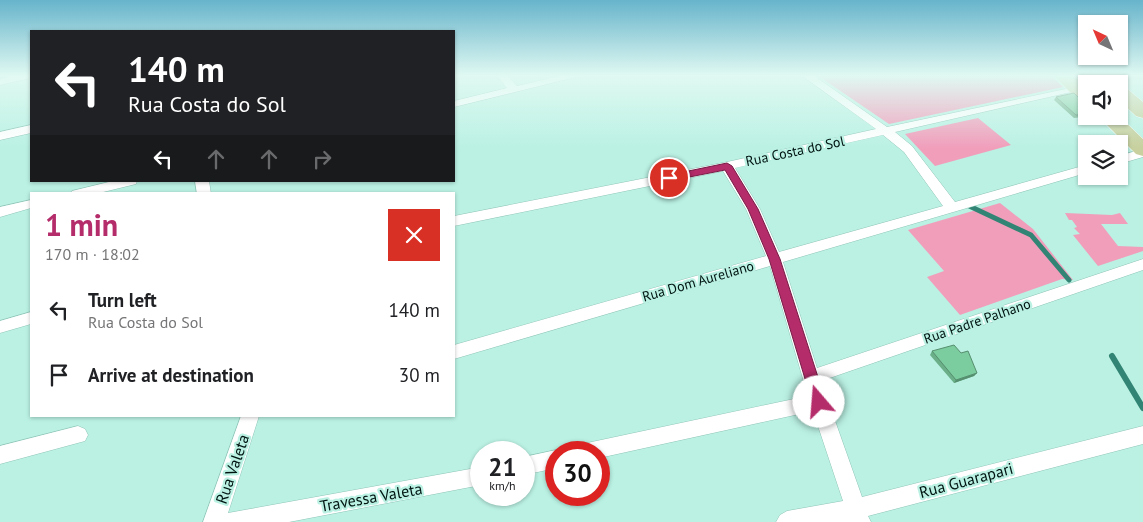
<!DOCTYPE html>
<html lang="en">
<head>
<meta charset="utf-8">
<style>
	:root { --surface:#fff; --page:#f6f6f6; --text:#202124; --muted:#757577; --accent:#b52c6b }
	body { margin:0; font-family:"PT Sans",sans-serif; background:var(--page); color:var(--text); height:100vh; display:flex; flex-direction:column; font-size:19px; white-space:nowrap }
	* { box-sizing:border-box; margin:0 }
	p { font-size:16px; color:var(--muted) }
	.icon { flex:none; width:28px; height:28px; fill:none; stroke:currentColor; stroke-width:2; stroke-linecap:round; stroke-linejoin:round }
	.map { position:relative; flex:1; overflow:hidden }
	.sheet { position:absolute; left:30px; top:192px; width:425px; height:225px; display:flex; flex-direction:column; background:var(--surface); border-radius:0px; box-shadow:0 1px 4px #0004 }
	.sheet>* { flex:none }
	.top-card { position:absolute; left:30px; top:30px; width:425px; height:152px; border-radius:0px; box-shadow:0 1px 4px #0004; background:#202124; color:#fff; overflow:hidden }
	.needle { width:32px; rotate:316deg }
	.controls { position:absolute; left:1078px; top:15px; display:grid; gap:10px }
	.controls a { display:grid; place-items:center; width:50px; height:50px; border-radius:0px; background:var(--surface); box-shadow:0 1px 4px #0004; font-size:25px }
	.speed { position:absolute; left:470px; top:441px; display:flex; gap:10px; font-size:25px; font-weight:700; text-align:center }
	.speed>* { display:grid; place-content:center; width:65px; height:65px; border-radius:50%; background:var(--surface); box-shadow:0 1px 4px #0004; line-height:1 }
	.speed small { font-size:12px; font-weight:400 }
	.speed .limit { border:8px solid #d22; background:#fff; color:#111 }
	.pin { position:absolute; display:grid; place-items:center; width:42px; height:42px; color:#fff; margin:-21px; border:2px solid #fff; border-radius:50%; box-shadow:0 1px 5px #0007 }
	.me { position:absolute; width:55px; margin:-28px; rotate:342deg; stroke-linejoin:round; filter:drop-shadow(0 0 4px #0008) }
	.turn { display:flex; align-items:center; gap:18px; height:105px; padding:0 15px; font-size:22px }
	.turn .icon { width:65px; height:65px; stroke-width:2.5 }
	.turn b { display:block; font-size:35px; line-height:42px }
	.lanes { display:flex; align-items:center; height:48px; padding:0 15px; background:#0003; justify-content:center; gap:25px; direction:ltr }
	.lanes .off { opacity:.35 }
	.round { display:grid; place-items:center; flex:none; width:52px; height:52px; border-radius:0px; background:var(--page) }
	.headline { display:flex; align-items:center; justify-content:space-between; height:85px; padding:0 15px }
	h1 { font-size:30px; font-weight:700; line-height:38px; color:var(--accent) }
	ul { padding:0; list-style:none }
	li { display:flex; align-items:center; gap:15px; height:65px; padding:0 15px }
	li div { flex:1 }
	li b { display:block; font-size:19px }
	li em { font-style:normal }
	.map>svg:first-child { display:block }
	.green { fill:#f19ebb }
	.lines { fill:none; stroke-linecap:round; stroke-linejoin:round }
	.stream-far1 { stroke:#328574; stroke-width:5 }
	.stream { stroke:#328574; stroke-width:6 }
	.street-casing { stroke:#8fc4b7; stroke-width:1 }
	.primary-casing { stroke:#fff; stroke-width:1 }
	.street { fill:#fff; fill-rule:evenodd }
	.primary { fill:#c7d09e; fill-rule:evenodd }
	.wall { fill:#6aaf88 }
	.shaded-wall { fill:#568f6f }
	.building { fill:#7bcc9e; stroke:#568f6f }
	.route { fill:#b52c6b; stroke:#761d46 }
	.labels { text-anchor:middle; stroke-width:4.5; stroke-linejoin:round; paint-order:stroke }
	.street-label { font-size:14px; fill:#011410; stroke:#baf1e3 }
	.near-street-label { font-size:16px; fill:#011410; stroke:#baf1e3 }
</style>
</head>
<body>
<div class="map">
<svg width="1143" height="522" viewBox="0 0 1143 522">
	<rect width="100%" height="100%" fill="#baf1e3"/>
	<!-- green -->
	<g class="green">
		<path d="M817,75h233l13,12 -174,37z"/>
		<path d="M978,118l33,27 -76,21 -30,-32z"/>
		<path d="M1000,203l33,26 40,51 -11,-1 -102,36 -33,-38 17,-6 -36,-41z"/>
		<path d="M1065,213l47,2 8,-2 8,11h-27l17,22 25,1v4l-45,15 -25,-31 7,-1 -6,-6 3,-1 -5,-7h-3z"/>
	</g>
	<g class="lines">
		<!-- stream-far1 -->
		<path class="stream-far1" d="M965,204l66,31 38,45"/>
		<!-- stream -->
		<path class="stream" d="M1112,356l31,52"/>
		<!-- street casing -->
		<g class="street-casing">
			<g id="street">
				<path d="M16,75h15v3l-31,7v-6z"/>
				<path d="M496,75h11l10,11 47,-11h20l-130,32v-6l53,-13z"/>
				<path d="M801,75h12l74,52 193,-41v4l-185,42 17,14 43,56 131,-37v8l-303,89 34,106 326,-109v11l-322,111 41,116 281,-71v18l-275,72 3,6h-95l4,-7 7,-4 56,-10 -30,-90 -214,47v-6h-22l3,-6 7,-3 221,-47 -38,-130 -316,93v-14l312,-89 -20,-47 -23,-38 -269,55v-10l273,-54 149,-33zM883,135l21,17 39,54 -164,46 -19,-43 -25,-41z"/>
				<path d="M31,125v8l-31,7v-8z"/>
				<path d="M1143,149v8l-24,7v-8z"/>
				<path d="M113,181h24l-1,3 -41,10h-25l2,-3z"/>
				<path d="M195,181h14l2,13h-14z"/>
				<path d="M31,200v8l-31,9v-10z"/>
				<path d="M31,312v12l-31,9v-12z"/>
				<path d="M241,416h18l-31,97 253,-46v18l-192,37h-86z"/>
				<path d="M78,426l7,3 3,6 -3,6 -85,23v-18z"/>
				<path d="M556,450l7,2h-7v16l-32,7v-18z"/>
			</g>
		</g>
		<!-- primary casing -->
		<g class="primary-casing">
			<g id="primary">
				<path d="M1053,75h20l13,12v16l-7,-2z"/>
				<path d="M1091,75h20l8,9h-20z"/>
				<path d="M1119,85l6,2 18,15v16l-7,-2 -17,-16z"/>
				<path d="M1098,116h21l24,23v17l-7,-2z"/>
			</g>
		</g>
		<!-- street -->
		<use href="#street" class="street"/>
		<!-- primary -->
		<use href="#primary" class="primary"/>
	</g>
	<!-- wall -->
	<g class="wall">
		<path d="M1056,97l30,8v11h3l-15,2 -20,-18z"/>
		<path d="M932,351l45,22 -3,3 -20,7 -24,-28z"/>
	</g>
	<!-- shaded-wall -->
	<path class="shaded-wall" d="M977,373l-3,3 -20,7 2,-3z"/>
	<!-- building -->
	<g class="building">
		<path d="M1074,93l12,12v9l-10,1 -20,-18z"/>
		<path d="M954,345l7,8 7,-2 9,22 -21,7 -24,-29z"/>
	</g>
	<!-- sky -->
	<linearGradient id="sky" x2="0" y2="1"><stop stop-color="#67b4cb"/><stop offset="0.51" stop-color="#e0f9f2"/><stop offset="1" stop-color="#e0f9f2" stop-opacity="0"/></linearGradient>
	<rect width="1143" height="148" fill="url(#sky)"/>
	<!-- route -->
	<path class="route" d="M727,163l5,3 26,43 22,50 46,143 -2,4 -5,2 -5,-2 -2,-4 -43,-143 -21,-50 -23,-39 -56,11 -5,-3 5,-3z"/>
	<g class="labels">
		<!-- street labels -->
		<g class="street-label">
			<text transform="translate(795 151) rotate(-12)" y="5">Rua Costa do Sol</text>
			<text transform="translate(698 281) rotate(-16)" y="5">Rua Dom Aureliano</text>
			<text transform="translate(977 321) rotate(-19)" y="5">Rua Padre Palhano</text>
		</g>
		<!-- near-street labels -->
		<g class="near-street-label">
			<text transform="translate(232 469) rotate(-71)" y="6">Rua Valeta</text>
			<text transform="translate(966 480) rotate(-15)" y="6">Rua Guarapari</text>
			<text transform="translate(371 497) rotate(-10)" y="6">Travessa Valeta</text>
		</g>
	</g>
</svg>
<div class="controls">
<a><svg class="needle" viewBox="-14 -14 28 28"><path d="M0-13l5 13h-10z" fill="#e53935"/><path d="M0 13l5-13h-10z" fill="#757577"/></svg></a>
<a><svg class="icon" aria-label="sound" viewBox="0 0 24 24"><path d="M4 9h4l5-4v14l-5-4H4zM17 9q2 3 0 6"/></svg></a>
<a><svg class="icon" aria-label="layers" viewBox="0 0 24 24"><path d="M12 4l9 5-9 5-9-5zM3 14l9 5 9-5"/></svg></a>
</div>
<div class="speed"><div>21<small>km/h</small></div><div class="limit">30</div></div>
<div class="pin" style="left:669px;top:178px;background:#d93025"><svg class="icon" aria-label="arrive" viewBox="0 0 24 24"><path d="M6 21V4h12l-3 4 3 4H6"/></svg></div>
<svg class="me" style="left:819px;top:402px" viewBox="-20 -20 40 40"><circle r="19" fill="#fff"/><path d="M0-13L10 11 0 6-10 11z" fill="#b52c6b"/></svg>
<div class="top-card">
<div class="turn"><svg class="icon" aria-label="left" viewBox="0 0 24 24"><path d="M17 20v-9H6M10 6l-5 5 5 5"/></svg><div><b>140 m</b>Rua Costa do Sol</div></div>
<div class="lanes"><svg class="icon" aria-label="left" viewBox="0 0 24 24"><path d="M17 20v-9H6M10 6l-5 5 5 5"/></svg><svg class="icon off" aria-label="ahead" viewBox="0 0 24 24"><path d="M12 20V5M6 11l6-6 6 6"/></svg><svg class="icon off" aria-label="ahead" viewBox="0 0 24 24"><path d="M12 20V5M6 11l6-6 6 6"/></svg><svg class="icon off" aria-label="right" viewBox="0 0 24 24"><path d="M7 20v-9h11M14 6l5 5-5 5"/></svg></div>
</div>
<section class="sheet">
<div class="headline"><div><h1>1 min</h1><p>170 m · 18:02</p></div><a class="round" style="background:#d93025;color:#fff"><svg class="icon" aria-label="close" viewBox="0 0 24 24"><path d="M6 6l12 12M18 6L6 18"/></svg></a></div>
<ul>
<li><svg class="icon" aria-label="left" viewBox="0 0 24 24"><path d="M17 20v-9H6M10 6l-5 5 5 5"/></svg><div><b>Turn left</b><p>Rua Costa do Sol</p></div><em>140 m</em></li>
<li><svg class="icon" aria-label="arrive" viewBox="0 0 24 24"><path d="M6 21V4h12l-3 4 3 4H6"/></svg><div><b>Arrive at destination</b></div><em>30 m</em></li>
</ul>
</section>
</div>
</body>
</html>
